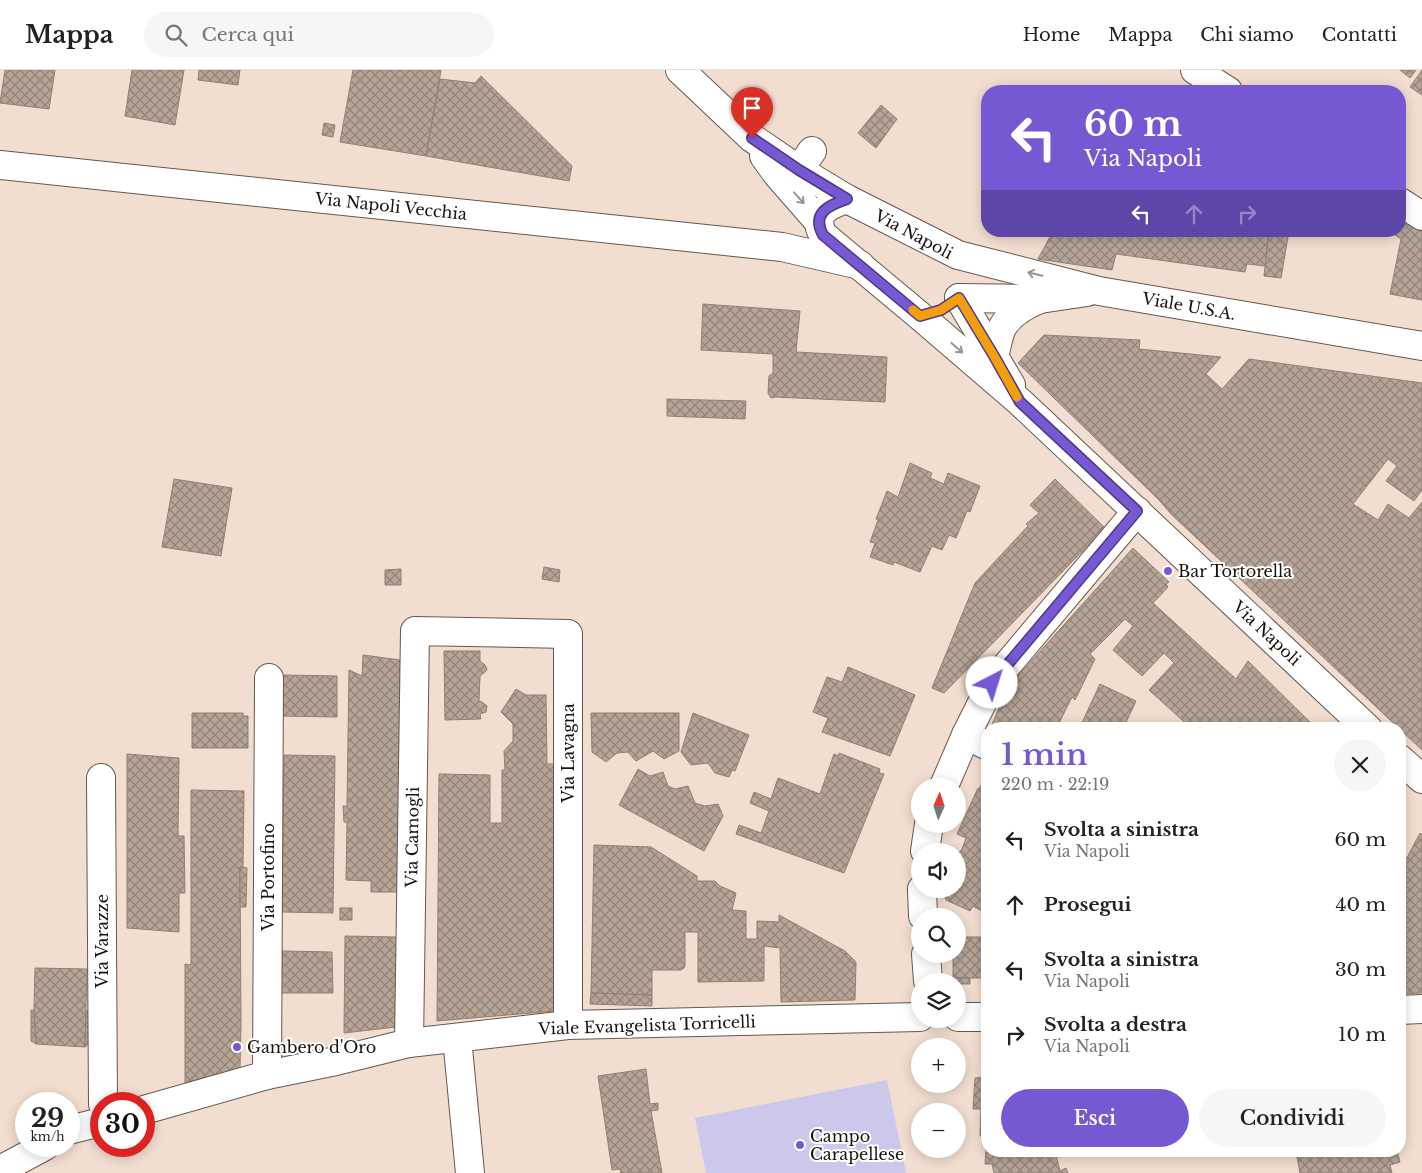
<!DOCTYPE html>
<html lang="it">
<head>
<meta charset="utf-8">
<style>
	:root { --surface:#fff; --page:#f6f6f6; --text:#222; --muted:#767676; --line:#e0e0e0; --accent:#7658d2 }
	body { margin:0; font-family:"Libre Baskerville",serif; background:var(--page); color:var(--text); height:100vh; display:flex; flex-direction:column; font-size:19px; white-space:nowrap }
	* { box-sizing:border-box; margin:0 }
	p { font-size:16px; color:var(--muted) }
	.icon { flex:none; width:28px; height:28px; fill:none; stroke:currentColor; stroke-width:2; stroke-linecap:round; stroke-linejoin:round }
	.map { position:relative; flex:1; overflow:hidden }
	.side { position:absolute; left:981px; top:652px; width:425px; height:435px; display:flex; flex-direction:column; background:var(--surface); border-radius:20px; box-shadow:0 2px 12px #0003 }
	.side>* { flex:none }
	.guide { position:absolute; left:981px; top:15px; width:425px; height:152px; border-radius:20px; box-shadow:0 2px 12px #0003; background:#7658d2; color:#fff; overflow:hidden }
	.needle { width:32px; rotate:3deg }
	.buttons { position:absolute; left:911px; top:708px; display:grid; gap:10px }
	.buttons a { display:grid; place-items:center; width:55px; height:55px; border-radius:50%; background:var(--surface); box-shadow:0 2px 12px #0003; font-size:25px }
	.speed { position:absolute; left:15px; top:1022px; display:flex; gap:10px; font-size:25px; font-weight:700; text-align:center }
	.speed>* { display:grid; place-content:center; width:65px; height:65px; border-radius:50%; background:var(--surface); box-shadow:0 2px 12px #0003; line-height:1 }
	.speed small { font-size:12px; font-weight:400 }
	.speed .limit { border:8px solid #d22; background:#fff; color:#111 }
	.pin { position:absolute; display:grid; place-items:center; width:42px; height:42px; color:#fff; margin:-51px -21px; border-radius:50% 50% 50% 0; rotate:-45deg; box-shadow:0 0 5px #0007 }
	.pin .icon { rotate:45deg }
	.me { position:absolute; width:55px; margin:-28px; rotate:40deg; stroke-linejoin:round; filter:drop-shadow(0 0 4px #0008) }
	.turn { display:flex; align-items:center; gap:18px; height:105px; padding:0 20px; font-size:22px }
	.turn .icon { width:65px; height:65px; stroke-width:2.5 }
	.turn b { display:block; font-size:35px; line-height:42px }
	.lanes { display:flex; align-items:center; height:48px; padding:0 20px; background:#0003; justify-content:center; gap:25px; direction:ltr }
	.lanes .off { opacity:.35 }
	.round { display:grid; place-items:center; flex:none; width:52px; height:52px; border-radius:26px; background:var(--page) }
	.head { display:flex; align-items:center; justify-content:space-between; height:85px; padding:0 20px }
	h1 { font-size:30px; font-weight:600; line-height:38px; color:var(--accent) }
	.primary-button { display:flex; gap:10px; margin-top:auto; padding:10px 20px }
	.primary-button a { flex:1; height:58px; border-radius:30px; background:var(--accent); color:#fff; font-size:20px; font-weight:600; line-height:58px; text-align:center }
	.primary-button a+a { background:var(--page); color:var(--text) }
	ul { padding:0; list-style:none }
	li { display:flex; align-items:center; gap:15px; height:65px; padding:0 20px }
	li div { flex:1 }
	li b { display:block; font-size:19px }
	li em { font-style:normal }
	header { display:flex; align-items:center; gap:30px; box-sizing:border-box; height:70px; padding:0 25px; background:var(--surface); border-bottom:1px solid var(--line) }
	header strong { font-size:24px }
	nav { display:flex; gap:28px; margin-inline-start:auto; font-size:18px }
	.search { width:350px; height:45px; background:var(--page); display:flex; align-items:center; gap:12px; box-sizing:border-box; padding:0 18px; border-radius:28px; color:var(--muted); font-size:19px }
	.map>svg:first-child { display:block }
	.grass { fill:#ccc8eb }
	.building { fill:url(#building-cross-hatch); stroke:#917f73 }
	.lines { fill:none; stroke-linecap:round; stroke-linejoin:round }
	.minor-casing { stroke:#68574c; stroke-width:30 }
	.major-casing { stroke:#68574c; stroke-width:30 }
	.minor { stroke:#fff; stroke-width:28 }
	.major { stroke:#fff; stroke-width:28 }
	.oneway { stroke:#989493 }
	.route-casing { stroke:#4d3988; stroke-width:12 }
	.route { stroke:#7658d2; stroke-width:9 }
	.slow { stroke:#f59e0b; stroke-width:9 }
	.poi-dot { fill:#7658d2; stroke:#fff; stroke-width:2 }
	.labels { text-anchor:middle; stroke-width:4; stroke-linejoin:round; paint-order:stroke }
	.street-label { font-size:16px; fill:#19120e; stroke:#fff }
	.poi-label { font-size:16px; fill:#19120e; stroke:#fff; text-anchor:start }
</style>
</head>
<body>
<header>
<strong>Mappa</strong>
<div class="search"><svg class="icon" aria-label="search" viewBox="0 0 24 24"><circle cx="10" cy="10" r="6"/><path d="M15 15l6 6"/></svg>Cerca qui</div>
<nav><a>Home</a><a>Mappa</a><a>Chi siamo</a><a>Contatti</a></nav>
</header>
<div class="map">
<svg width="1422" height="1103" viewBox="0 0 1422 1103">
	<defs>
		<pattern id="building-cross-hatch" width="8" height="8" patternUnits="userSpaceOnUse" patternTransform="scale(1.25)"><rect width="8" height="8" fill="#b6a497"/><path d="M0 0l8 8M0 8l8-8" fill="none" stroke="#93847a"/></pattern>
	</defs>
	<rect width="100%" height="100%" fill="#f2ded0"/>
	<!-- grass -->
	<path class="grass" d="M887,1010l19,93h-200l-11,-55z"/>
	<!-- building -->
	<g class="building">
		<path d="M5,0h50l-6,39 -49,-6z"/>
		<path d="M132,0h52l-9,55 -50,-9z"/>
		<path d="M199,0h41l-2,15 -40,-5z"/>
		<path d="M353,0h88l-15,86 -86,-14z"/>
		<path d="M1400,0h16l-6,8z"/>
		<path d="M1422,0v25l-12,-8z"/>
		<path d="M481,6l91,90 -3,15 -143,-25 14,-77 35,4z"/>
		<path d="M881,35l16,14 -21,29 -18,-15z"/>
		<path d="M324,53l11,2 -2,12 -11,-2z"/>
		<path d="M1400,143l22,15v72l-32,-6 11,-55 -12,-8h11z"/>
		<path d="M1053,161h216l-4,35 -18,-2 -2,8 -129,-18 -4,16 -74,-11z"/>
		<path d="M1269,161h20l-8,47 -17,-2z"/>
		<path d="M703,234l97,7 -4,41 91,5 -2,45 -110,-5 -4,1 -3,-5 1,-17 4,-3v-19l-72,-4z"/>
		<path d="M1044,265l96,5 -1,9 82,8 -15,17 16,15 27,-30 173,24v107l-8,11 -28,-20 11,-15 -9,-7 -35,45 25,16 10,-16 21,14 13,-16v248l-251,-236 -12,-14 -141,-137z"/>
		<path d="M667,329l79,2 -1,18 -78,-3z"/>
		<path d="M910,393l22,10 -2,5 14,6 4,-11 32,13 -10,26 -3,-1 -11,27 -7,-3 -7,15 -10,-4 -12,26 -26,-10 -1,3 -23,-8 5,-14 -5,-1 8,-22 -2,-1 11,-28 11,6z"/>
		<path d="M174,409l58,9 -11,68 -59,-9z"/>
		<path d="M1055,409l50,49 -161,165 -12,-5 43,-105 53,-57 -2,-2 13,-11 -9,-8z"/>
		<path d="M1133,478l36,34 -3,2 2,3 -15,16 83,76 12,-18 69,68h-125l-43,-39 25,-27 -10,-10 -22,23 -29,-26 20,-24 -8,-7 -35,35 5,5 -20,41 -3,-3 -16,32h-66l18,-42z"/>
		<path d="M544,497l16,3 -1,12 -17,-3z"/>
		<path d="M401,499v16h-16v-15z"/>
		<path d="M444,581h36v10l5,4 2,4 -1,2 -6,5 -1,25 3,1 5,4 -1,6 -6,2 1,5 -36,1z"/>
		<path d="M363,585l37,5 4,138h-5v6l5,1 -4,87h-29v-11l-25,-1 1,-58h-3l-1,-16h4l2,-136 13,6z"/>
		<path d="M848,597l67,28 -25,61 -68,-24 6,-14 -15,-6 14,-35 15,5z"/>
		<path d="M284,605l53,1v41l-56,-1 -2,-37 5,-1z"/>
		<path d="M1100,614l36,17 -13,28h-44z"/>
		<path d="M516,619l10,6h20l1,69h8v247l-118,10 2,-247 51,1v48h12v-53h3l-1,-19 9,-10v-17l-12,-12z"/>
		<path d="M192,643h51v3h5v32h-56z"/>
		<path d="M591,643h88v38l-15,8 -11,-8 -17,10 -8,-9 -11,1 -11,9 -14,-10z"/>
		<path d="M693,643l56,22 -14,36 -3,-1 -3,7 -14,-4 -7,-10 -17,2 -10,-13z"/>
		<path d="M839,683l41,16 -1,4 5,1 -40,99 -108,-39 3,-9 22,8 8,-22 -19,-8 4,-11 17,7 7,-21 42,16 14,-40 5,2z"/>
		<path d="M127,684l52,4 -1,78h6l1,57h-6v39l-52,-4z"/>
		<path d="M284,685l51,1 -2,157 -51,-1z"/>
		<path d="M638,699l12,7 13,-4 5,14 7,3 13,-3 7,17 10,3 13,-2 5,12 -19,35 -85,-46z"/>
		<path d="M981,715l7,3v122l-6,1 -9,-5 -3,5 -24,-11 -2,-6 1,-5h13v-35l4,-5 4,-11 -9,-4 21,-46 1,1z"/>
		<path d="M191,720l53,1 -1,76h-3l1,157 -1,45 -55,14v-119l6,1z"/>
		<path d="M1420,763l2,2v158l-22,1v-123z"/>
		<path d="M594,775l57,2 46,29v5h18l5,5 16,7 -4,17 14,1v28h11v-18l22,1v-7l66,36 11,11 -1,38 -74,2 -1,-54 -16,-2v35l-66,1v-50h-13v33l-1,3 -3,2h-29v25l-61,-2z"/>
		<path d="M240,797l7,1 -1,39h-6z"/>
		<rect x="340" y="838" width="12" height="12"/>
		<path d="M345,866l52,1 -1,90 -52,6z"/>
		<path d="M958,867h30v41h-35v-24h5z"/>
		<path d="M282,881l50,1 1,41h-52z"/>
		<path d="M35,898l52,1 -2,78 -49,-3 -2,-37z"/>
		<path d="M953,908h17v6h-12v-3h-5z"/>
		<path d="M591,923l61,2v11l-62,-2z"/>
		<path d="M31,940h3l2,34 -5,-3z"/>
		<path d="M86,941h5v31l-6,5z"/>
		<path d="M646,999l4,35 8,-1v7l-7,1 11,62h-41l-1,-4 -8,1 -14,-94z"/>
		<path d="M988,1007v74h67l5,20 6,-3 2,5h-74l-2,-9h-7l2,-28h-7l1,-27h-8l2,-31z"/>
		<path d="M1296,1081h101l3,11 -10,3 2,8h-92z"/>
	</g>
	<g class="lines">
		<!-- minor casing -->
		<g class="minor-casing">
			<g id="minor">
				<path d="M1195,0l33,21"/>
				<path d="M0,95l782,82 78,18"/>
				<path d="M799,100l13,-19"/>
				<path d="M1400,132l22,14"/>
				<path d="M966,665l22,11"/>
				<path d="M101,708l2,326"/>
				<path d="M944,716l22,-51 26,-52 145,-172"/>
				<path d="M925,781l4,-27"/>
				<path d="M922,819l1,27"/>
				<path d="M926,884l2,27"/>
				<path d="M1400,940l22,-1"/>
				<path d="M958,947h30"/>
				<path d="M457,968l13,135"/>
				<path d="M409,973l6,-412 153,3v391"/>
				<path d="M267,1005l2,-397"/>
				<path d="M144,1040l123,-35 69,-14 73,-18 159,-18 352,-8"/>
				<path d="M69,1060l32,-8"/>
				<path d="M0,1100l45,-24"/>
			</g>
		</g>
		<!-- major casing -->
		<g class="major-casing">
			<g id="major">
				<path d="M680,0l72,68 47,32 48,29 111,56 141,36 323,55"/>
				<path d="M764,86l13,18 42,48"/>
				<path d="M847,129c-18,6 -36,13 -24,36l97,81 100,86 348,327"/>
				<path d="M959,228l81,1 47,-7"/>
				<path d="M959,228l52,87"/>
				<path d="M994,286c3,-9 4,-20 8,-28 8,-15 23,-23 38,-29"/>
				<path d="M1400,689l22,20"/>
			</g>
		</g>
		<!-- minor -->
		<use href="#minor" class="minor"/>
		<!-- major -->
		<use href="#major" class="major"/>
	</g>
	<!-- one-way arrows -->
	<defs><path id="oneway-shaft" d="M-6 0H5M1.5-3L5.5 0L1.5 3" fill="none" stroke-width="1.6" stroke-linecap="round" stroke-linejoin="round" transform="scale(1.25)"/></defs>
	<g class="oneway">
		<use href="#oneway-shaft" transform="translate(799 128) rotate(48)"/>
		<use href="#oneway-shaft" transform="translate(1035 204) rotate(-166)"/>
		<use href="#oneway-shaft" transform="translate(957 278) rotate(41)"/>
	</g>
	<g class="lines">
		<!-- route casing -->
		<g class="route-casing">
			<path id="route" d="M752,68l47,32 48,29c-18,6 -36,14 -24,36l97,81 21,-6 18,-12 35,58 26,46 117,109 -145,172"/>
		</g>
		<!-- route -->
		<use href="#route" class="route"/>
		<!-- slow -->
		<path class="slow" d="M913,240l7,6 21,-6 18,-12 35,58 23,41"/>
	</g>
	<!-- markers -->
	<g class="poi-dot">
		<circle cx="1168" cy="501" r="5"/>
		<circle cx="237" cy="977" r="5"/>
		<circle cx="800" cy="1075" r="5"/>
	</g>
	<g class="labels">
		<!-- street labels -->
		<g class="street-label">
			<text transform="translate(391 136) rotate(6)" y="6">Via Napoli Vecchia</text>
			<text transform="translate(914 164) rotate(28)" y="6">Via Napoli</text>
			<text transform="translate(1189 236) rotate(10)" y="6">Viale U.S.A.</text>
			<text transform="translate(1267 563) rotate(43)" y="6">Via Napoli</text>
			<text transform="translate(568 683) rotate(-90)" y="6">Via Lavagna</text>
			<text transform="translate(412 767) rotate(-89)" y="6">Via Camogli</text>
			<text transform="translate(268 807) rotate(-90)" y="6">Via Portofino</text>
			<text transform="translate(102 871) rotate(-90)" y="6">Via Varazze</text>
			<text transform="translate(647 955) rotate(-2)" y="6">Viale Evangelista Torricelli</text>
		</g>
		<!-- poi labels -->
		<g class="poi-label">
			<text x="1178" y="507">Bar Tortorella</text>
			<text x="247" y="983">Gambero d'Oro</text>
			<text x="810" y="1072">Campo<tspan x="810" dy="18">Carapellese</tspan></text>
		</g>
	</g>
</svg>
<div class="buttons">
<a><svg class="needle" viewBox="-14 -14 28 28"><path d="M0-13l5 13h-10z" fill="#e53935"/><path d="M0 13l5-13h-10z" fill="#767676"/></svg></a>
<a><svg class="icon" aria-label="sound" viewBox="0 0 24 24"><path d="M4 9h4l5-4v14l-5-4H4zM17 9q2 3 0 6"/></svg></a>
<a><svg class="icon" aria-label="search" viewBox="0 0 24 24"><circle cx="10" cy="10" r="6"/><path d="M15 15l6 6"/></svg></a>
<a><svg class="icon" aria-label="layers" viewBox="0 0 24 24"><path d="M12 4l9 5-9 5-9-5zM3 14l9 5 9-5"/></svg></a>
<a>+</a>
<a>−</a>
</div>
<div class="speed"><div>29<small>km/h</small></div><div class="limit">30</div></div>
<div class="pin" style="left:752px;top:68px;background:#d93025"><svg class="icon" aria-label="arrive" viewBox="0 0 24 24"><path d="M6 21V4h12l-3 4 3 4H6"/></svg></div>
<svg class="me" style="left:992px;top:613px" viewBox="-20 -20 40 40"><circle r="19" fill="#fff"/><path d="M0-13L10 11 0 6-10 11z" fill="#7658d2"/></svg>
<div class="guide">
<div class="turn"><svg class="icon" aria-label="left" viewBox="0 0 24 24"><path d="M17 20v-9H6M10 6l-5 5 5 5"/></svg><div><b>60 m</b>Via Napoli</div></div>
<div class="lanes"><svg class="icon" aria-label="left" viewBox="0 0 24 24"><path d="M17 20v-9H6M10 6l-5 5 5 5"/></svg><svg class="icon off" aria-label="ahead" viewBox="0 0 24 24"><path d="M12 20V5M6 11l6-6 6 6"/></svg><svg class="icon off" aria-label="right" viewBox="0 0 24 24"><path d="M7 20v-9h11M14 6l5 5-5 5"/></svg></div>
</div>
<section class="side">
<div class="head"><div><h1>1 min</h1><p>220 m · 22:19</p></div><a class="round"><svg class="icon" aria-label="close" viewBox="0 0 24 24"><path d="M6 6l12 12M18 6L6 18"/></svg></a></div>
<ul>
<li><svg class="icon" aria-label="left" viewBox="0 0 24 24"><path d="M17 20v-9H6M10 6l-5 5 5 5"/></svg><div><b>Svolta a sinistra</b><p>Via Napoli</p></div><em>60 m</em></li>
<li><svg class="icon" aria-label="ahead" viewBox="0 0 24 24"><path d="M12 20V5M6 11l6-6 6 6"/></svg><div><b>Prosegui</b></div><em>40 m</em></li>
<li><svg class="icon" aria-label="left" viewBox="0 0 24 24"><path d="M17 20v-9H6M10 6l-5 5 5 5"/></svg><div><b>Svolta a sinistra</b><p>Via Napoli</p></div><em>30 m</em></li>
<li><svg class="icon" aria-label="right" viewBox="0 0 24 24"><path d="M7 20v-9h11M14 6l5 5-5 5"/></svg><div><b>Svolta a destra</b><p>Via Napoli</p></div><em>10 m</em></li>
</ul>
<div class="primary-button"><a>Esci</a><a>Condividi</a></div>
</section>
</div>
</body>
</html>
